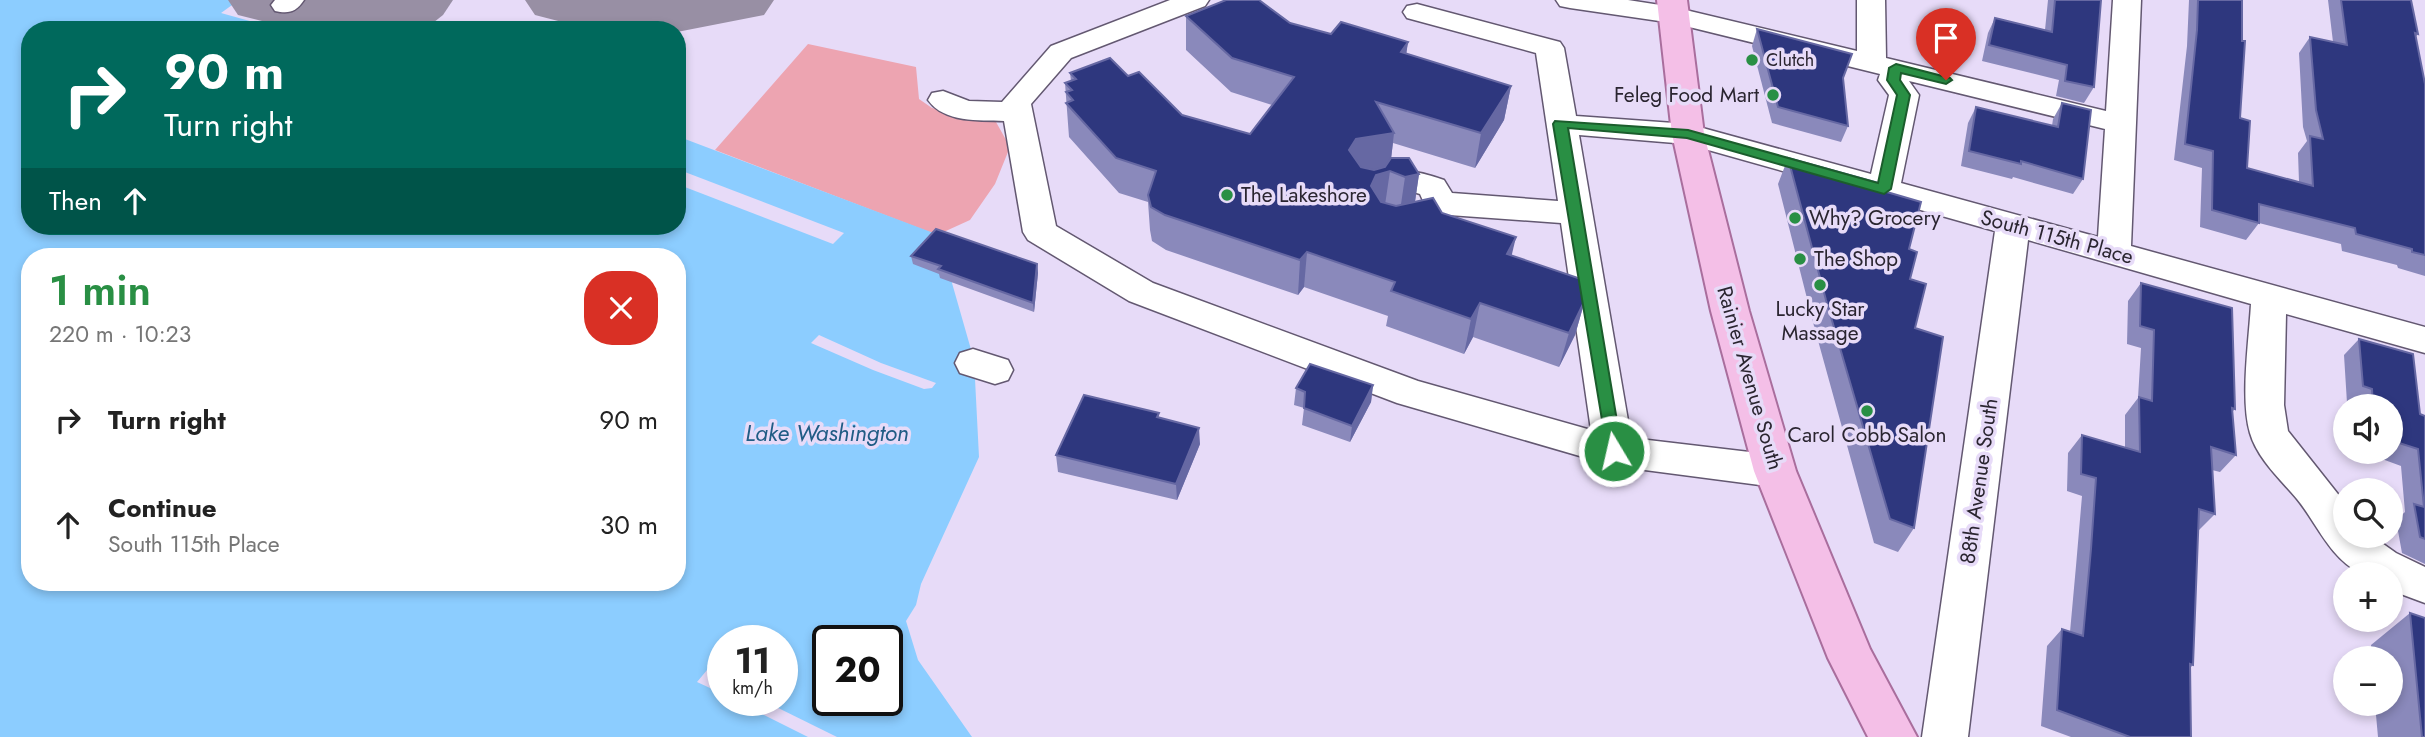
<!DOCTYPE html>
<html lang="en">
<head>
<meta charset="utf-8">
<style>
	:root { --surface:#fff; --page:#f2f2f2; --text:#222; --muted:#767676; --accent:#298f44 }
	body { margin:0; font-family:Jost,sans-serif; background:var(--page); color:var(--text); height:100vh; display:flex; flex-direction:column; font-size:26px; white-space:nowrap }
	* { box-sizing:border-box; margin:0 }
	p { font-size:23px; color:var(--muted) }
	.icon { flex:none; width:38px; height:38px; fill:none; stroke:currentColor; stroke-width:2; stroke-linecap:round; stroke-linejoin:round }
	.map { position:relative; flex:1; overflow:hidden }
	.details { position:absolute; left:21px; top:248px; width:665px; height:343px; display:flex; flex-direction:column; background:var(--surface); border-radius:28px; box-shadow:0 4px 10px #0003 }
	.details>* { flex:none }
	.guide { position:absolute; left:21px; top:21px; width:665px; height:214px; border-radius:28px; box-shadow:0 4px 10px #0003; background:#00695c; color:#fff; overflow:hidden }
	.fabs { position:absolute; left:2333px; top:394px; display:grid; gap:14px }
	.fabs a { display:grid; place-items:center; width:70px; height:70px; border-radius:50%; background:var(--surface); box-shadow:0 4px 10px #0003; font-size:35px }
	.speed { position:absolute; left:707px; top:625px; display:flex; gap:14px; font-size:35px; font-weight:700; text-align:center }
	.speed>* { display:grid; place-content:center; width:91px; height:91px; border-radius:50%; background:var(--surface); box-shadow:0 4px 10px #0003; line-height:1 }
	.speed small { font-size:18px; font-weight:400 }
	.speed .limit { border:4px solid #111; border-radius:10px; background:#fff; color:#111 }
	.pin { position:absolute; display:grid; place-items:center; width:60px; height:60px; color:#fff; margin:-72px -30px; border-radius:50% 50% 50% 0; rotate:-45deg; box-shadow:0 0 7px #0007 }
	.pin .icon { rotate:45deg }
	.me { position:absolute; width:77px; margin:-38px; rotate:351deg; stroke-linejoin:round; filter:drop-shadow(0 0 5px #0008) }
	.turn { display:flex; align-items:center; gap:24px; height:147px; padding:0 28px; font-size:32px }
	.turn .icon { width:91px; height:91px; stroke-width:2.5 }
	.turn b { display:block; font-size:49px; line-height:60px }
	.then { display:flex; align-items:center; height:66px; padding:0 28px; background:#0003; gap:14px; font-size:26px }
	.round { display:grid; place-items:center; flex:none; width:74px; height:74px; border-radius:28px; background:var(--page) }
	.summary { display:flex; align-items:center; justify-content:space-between; height:119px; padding:0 28px }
	h1 { font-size:42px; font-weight:600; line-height:52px; color:var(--accent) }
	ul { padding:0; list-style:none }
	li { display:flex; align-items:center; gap:21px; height:105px; padding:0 28px }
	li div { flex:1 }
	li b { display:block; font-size:26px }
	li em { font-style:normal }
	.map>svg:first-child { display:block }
	.green { fill:#eda4b1 }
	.water { fill:#8ccdff; fill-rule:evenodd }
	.pier { fill:#e7dbf8 }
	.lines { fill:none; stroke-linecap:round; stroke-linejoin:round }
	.taxiway { fill:#988fa4; fill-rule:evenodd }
	.minor-casing { stroke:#635871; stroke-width:3 }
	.major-casing { stroke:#a96e9d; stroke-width:4 }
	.minor { fill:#fff; fill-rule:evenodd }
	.major { fill:#f4bfe7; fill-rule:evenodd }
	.wall { fill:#8a89bb }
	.shaded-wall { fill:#6668a3 }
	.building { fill:#2e377e; stroke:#6668a3; stroke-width:2 }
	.route { fill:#298f44; stroke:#1b5d2c; stroke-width:2 }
	.poi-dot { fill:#298f44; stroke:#e7dbf8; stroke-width:2.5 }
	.labels { text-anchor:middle; stroke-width:7; stroke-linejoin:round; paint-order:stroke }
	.far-poi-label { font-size:18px; fill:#2a2530; stroke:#e7dbf8; text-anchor:start }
	.poi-label { font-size:21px; fill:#2a2530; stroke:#e7dbf8; text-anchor:start }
	.street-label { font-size:21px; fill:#2a2530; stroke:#e7dbf8 }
	.water-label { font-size:23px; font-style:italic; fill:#205c85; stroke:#e7dbf8 }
</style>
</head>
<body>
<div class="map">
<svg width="2425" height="737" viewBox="0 0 2425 737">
	<rect width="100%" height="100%" fill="#e7dbf8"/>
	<!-- green -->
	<path class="green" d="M808,44l108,23 3,32 13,9 64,14 14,25 -15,37 -25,36 -33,15 -222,-85z"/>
	<!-- water -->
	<path class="water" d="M0,0h239l-18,13 61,17h-252v196h647v-90l291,110 -16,37 20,70 4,3 -12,19 11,4 4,78 -58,127 -5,21 -10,16 12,39 54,77h-972zM30,257h647v326h-647zM723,640h59v60h-59zM828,640h59v60h-59z"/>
	<!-- pier -->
	<g class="pier">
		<path d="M677,169l167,64 -11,11 -156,-60z"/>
		<path d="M819,335l62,28 55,20 -4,5 -8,1 -51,-19 -62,-27z"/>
		<path d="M723,651v18l-6,8 6,3v14l-26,-12z"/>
		<path d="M734,700h28l75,37h-29z"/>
	</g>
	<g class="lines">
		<!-- taxiway -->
		<g class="taxiway">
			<path d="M228,0h225l-10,15 -19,15h-126l-60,-15z"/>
			<path d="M525,0h249l-10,15 -87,17v-2h-84l-58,-15z"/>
		</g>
		<!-- minor casing -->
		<g class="minor-casing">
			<g id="minor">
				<path d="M275,0h29c-8,12 -15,14 -29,11l-4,-6z"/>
				<path d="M1170,0h39l-4,6 -134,52 -40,46 25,122 97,57 265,98 173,49 -30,-207 -112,-8 -7,12 -46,9 -12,-3 -5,-8 5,-8 35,-7 5,-7 -4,-9c-22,-8 -43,1 -64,-5l-5,-7 5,-7c31,-9 58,-6 88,5l8,13 106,8 -22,-148 -129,-35 -4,-6 4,-6 10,-2 143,38 4,6 12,68 112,8 183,50 18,-79 -11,-15 2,-6 -207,-51 -103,-15 -10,-2 -4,-6h72l45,7 184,44v-51h28l1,58 220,53 7,-111h28l-10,246 294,81v26l-139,-39 -2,91 4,26 57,72v33h27l24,17 29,14v36l-35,-13v-16c-9,0 -23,3 -31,-2 -29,-14 -43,-50 -62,-73 -17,-20 -40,-41 -47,-66 -10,-34 -1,-93 1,-129l-223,-64 -60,497h-46l73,-506 -308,-87 -108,-9 52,303 144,17 14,5 6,11 -6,11 -14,5 -161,-21 -217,-63 -268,-102 -101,-61 -5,-8 -19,-111c-25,-1 -60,2 -76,-21l4,-7 11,-2 26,10 33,1 49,-56zM1909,81l196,48 -7,108 -197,-54 18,-88z"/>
				<path d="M973,349l35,11 5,10 -5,10 -13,4 -35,-11 -5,-10 5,-10z"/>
			</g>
		</g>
		<!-- major casing -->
		<g class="major-casing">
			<path id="major" d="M1657,0h30l17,134 45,177 47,160 74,178 47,88h-49l-40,-79 -74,-187 -43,-160 -39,-177z"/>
		</g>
		<!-- minor -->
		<use href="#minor" class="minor"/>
		<!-- major -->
		<use href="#major" class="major"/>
	</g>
	<!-- wall -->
	<g class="wall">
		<path d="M2048,0h53l-7,87 -10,16 -28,-7 3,-16 -77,-19 6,-28 7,-15 50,12z"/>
		<path d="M2189,0h53l-2,118 7,50 52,14 -1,-29 9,-12 -4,-14 -4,-74 11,-16 23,5 -5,-42h83l7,34 -3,4 10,46v192l-27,-8 -1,-3 -55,-14 -1,-7 -82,-21 -13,17 -46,-13 2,-59 -28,-8 13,-114z"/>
		<path d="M1186,16l104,7 41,11 77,8 -2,12 105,32 -7,34 -29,48 -82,-25 -2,15 28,16 -4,28 27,11 143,87 -10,35 -16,32 -86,-30 -9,17 -78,-28 2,-10 -84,-29 -6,8 -132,-45 -14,-9 -2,-11 -2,-28 -29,-9 -50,-56 -4,-54 6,-2 -1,-8 58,3 54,39 68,19 22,-29 -41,-13 -45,-42z"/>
		<path d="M1757,29l91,97 -7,16 -69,-19 -20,-77z"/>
		<path d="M2062,103l21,76 -10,15 -60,-17 -1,2 -51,-13 7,-43 8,-16 76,19 1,-7z"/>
		<path d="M1788,158l92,32 29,59 1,30 5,49 -1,200 -16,24 -24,-9 -60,-217 -36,-142z"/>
		<path d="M911,256l126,8 1,9 -4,39 -94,-34 -1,-4 -26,-10z"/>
		<path d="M2141,283l94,126 -3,3 4,43 -16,17 -8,-2 3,44 -17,17 -5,134 -3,3 1,69h-120l-30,-11 6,-80 15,-17 8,3 6,-66 6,-70 -15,-5 1,-38 14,-18 43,13v-33l13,-17 3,-50 -14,-4 1,-43z"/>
		<path d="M2359,339l61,75 5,2v148l-23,-11 -6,-33 9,-8 -4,-46 -19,-7 -1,-7h9v-46h-34l-9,-3 -3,-48z"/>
		<path d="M1373,385l-2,17 -21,40 -48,-17 2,-17 -10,-3 2,-17z"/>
		<path d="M1159,413v5l41,26 -23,56 -119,-28 -2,-17z"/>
		<path d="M2410,613l15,124h-47l-3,-33h15v-46h-18l-1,-13z"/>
	</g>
	<!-- shaded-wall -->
	<g class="shaded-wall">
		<path d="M1408,42l-5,34 -2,-24z"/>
		<path d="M1511,86l-7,34 -29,48 6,-35z"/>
		<path d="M1394,133l-4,35 -44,16 3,-34 7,-11z"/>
		<path d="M1390,171l-5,34 -13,5 -1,-24 5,-11z"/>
		<path d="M1419,174l-5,34 -14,3 5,-34z"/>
		<path d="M1516,237l-8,34 -1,-17z"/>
		<path d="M1307,252l-3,35 -6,8 2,-35z"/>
		<path d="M1037,264l1,9 -4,39 -1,-9z"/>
		<path d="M1585,300l-10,35 -16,32 10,-34z"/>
		<path d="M1480,303l-7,34 -9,17 7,-35z"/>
		<path d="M1373,385l-2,17 -21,40 2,-16z"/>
		<path d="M1199,428l1,16 -23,56 -1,-16z"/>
	</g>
	<!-- building -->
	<g class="building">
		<path d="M1226,0h33l31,23 41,11 10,-12 67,20 -7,10 110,34 -30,47 -105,-31 18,31 -38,6 -7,11 12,17 13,3 11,-3 6,-9h18l10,16 -14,3 -15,-6 -14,4 -5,11 10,16 15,4 37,-8 9,15 74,24 -9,17 74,25 4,21 -16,33 -89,-30 -9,16 -80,-28 4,-9 -88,-30 -7,8 -135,-45 -14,-8 -3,-12 8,-24 -40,-13 -50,-55 7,-3 -7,-8 6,-2 -7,-7 11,-4 -6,-6 40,-15 18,18 11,-4 43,43 68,19 44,-57 -62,-19 -46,-42z"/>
		<path d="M2055,0h46l-7,87 -29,-6 2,-16 -78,-20 6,-27 57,14z"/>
		<path d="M2198,0h44v41h3l-5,77 10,3 -3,47 66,18 -3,-50 13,3 -7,-29 -6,-73 37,8 -6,-45h70l7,34 -3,-1 10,51v171l-13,-3v-3l-56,-15 -1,-6 -96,-24v19l-47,-13 1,-59 -28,-7 12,-114z"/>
		<path d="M1757,29l95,25 -9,24 5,48 -70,-19z"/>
		<path d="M2062,103l29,7 -8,69 -62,-18v3l-52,-13 7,-44 82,20z"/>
		<path d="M1788,158l94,26 -2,6 41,12 -12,47 8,3 -7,27 16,5 -11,44 28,9 -29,191 -24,-9 -64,-219z"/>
		<path d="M936,229l101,35 -4,39 -95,-34 3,-3 -30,-10z"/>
		<path d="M2141,283l91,25 3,101 -3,-1 4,47 -25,-8 4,67 -16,-5 -6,156 -3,-1 1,73h-61l-73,-27 5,-81 21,7 8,-87 5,-71 -15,-4 1,-39 58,17 -1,-55 13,4 2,-71 -14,-4z"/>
		<path d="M2359,339l54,15 7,60 5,2v123l-5,-2 -6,-33 10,3 -6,-58 -19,-6 -2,-20 -7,-2v-15h-17l-1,-17 -9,-3z"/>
		<path d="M1310,364l63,21 -21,41 -48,-18 1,-16 -9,-4z"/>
		<path d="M1084,395l75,18 -2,4 42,11 -23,56 -120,-29z"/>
		<path d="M2410,613l15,5v119h-3z"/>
	</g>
	<!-- route -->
	<path class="route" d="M1896,64l54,14 2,2 -6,4 -45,-11 -1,7 10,15 -19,94 -7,5 -197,-56 -119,-10 54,323 -2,5h-12l-55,-332 2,-3 133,9 190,53 19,-88 -10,-15 2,-12z"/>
	<!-- markers -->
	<g class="poi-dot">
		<circle cx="1752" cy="60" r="7"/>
		<circle cx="1773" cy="95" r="7"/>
		<circle cx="1227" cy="195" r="7"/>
		<circle cx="1795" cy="218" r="7"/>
		<circle cx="1800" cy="259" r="7"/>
		<circle cx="1820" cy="285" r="7"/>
		<circle cx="1867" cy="411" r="7"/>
	</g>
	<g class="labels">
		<!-- far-poi labels -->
		<g class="far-poi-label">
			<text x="1766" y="66">Clutch</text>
		</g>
		<!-- poi labels -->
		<g class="poi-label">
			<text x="1759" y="102" text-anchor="end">Feleg Food Mart</text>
			<text x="1241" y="202">The Lakeshore</text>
			<text x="1809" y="225">Why? Grocery</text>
			<text x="1814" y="266">The Shop</text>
			<text x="1820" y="316" text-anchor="middle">Lucky Star<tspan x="1820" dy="24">Massage</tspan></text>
			<text x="1867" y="442" text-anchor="middle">Carol Cobb Salon</text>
		</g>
		<!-- street labels -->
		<g class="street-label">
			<text transform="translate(2057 237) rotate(15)" y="7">South 115th Place</text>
			<text transform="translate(1750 378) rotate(74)" y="7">Rainier Avenue South</text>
			<text transform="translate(1979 481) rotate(-82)" y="7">88th Avenue South</text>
		</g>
		<!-- water labels -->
		<g class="water-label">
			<text x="827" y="441">Lake Washington</text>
		</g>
	</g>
</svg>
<div class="fabs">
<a><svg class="icon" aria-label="sound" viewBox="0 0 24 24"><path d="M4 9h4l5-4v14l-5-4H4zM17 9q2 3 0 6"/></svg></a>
<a><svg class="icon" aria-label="search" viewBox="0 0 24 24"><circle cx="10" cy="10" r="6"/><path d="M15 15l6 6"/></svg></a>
<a>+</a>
<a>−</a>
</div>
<div class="speed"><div>11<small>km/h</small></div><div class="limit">20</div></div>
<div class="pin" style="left:1946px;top:80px;background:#d93025"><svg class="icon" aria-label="arrive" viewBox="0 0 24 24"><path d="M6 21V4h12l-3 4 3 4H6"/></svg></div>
<svg class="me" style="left:1614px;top:451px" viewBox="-20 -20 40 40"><circle r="17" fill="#298f44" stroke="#fff" stroke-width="3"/><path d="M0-11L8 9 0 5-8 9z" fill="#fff"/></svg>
<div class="guide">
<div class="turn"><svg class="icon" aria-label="right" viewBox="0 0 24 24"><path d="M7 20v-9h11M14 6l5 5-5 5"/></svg><div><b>90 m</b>Turn right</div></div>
<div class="then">Then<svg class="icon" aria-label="ahead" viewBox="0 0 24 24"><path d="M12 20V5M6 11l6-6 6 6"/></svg></div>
</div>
<section class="details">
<div class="summary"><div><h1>1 min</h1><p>220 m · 10:23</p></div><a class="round" style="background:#d93025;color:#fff"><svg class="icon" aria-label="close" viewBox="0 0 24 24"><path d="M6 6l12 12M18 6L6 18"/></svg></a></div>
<ul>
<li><svg class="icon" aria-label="right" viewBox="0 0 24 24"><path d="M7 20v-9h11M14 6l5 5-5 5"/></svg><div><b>Turn right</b></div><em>90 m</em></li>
<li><svg class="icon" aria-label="ahead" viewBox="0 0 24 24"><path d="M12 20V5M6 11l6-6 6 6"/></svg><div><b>Continue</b><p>South 115th Place</p></div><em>30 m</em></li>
</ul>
</section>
</div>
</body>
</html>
